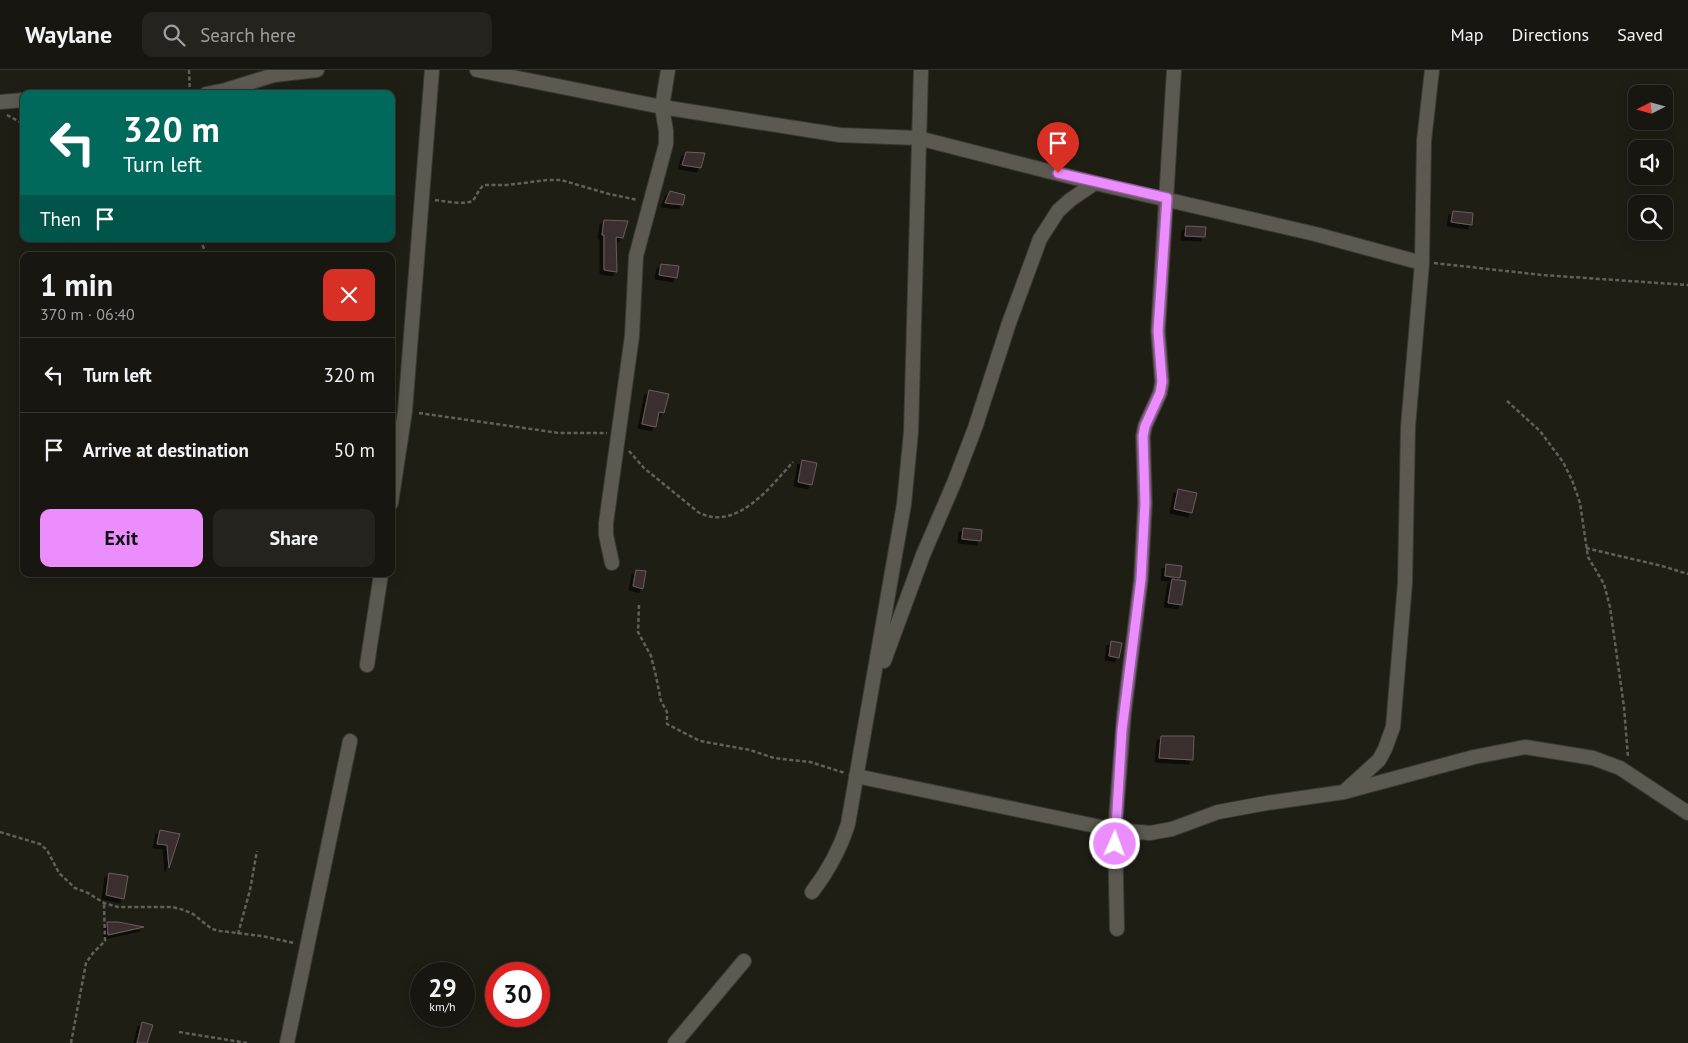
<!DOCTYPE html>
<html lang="en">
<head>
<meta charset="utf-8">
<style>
	:root { --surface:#171610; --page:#24231e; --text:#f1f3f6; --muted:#9e9f9f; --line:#363530; --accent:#eb8dfc }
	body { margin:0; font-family:"PT Sans",sans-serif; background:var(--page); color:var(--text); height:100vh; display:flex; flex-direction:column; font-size:19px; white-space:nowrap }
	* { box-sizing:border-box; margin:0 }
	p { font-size:16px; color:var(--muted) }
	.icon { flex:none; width:28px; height:28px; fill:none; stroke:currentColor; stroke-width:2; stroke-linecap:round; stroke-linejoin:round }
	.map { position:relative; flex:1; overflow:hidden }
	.panel { position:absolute; left:20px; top:182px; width:375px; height:325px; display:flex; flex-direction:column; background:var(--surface); border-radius:10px; box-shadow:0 2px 12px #0003,0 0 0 1px var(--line) }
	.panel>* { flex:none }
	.hud { position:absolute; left:20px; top:20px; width:375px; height:152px; border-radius:10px; box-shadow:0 2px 12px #0003,0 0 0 1px var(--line); background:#00695c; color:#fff; overflow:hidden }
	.needle { width:32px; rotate:264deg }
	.tools { position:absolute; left:1628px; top:15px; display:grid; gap:10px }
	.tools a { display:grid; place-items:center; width:45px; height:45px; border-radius:10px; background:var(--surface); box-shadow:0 2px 12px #0003,0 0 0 1px var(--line); font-size:25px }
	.speed { position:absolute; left:410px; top:892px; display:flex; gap:10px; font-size:25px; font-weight:700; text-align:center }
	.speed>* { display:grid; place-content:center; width:65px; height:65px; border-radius:50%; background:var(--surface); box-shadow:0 2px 12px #0003,0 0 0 1px var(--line); line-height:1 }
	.speed small { font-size:12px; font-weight:400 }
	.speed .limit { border:8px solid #d22; background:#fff; color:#111 }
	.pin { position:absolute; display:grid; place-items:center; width:42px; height:42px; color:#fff; margin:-51px -21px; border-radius:50% 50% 50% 0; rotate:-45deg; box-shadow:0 0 5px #0007 }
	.pin .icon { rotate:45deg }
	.me { position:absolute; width:55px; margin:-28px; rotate:2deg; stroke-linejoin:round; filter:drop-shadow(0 0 4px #0008) }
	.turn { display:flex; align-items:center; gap:18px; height:105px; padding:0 20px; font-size:22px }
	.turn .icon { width:65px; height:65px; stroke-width:2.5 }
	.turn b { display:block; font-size:35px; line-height:42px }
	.then { display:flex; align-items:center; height:48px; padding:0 20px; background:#0003; gap:10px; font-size:19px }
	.round { display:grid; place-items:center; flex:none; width:52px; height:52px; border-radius:10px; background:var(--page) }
	.summary { display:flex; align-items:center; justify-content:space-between; height:85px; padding:0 20px }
	h1 { font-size:30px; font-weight:800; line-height:38px }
	.action { display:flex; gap:10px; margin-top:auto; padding:10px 20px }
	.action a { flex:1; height:58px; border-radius:10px; background:var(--accent); color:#111; font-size:20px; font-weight:800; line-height:58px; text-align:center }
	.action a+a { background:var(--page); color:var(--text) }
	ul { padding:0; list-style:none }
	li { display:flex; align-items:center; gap:15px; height:75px; padding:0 20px; border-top:1px solid var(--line) }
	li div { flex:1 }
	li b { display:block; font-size:19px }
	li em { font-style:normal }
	header { display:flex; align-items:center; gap:30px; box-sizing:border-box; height:70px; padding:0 25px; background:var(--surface); border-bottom:1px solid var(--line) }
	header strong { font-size:24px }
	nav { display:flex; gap:28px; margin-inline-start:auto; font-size:18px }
	.search { width:350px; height:45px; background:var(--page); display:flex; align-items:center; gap:12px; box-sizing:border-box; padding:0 18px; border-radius:10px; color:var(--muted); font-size:19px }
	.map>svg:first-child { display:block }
	.building { fill:#3a2f2e; stroke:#695d5c; filter:url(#shadow) }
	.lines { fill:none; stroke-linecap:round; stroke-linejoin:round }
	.minor-casing { stroke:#3a3934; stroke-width:16 }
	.path { stroke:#626159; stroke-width:2.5; stroke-dasharray:4 2.5; stroke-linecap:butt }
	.minor { stroke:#5c5a50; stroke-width:14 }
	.route-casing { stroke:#995ca4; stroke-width:12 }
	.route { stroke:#eb8dfc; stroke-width:9 }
</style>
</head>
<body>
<header>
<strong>Waylane</strong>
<div class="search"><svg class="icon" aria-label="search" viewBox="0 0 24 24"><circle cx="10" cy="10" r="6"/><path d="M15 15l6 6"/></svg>Search here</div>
<nav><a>Map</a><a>Directions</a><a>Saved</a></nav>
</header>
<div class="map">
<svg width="1688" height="973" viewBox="0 0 1688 973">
	<defs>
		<filter id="shadow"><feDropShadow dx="-4" dy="4" stdDeviation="0" flood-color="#0009"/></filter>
	</defs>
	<rect width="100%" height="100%" fill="#1f1e15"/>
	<!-- building -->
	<g class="building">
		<path d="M686,82l19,1 -4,15 -19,-3z"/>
		<path d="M670,121l15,4 -2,10 -18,-2z"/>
		<path d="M1453,141l20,2 -1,12 -21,-3z"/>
		<path d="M604,150l24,1 -5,17 -7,-1 1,35 -13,-2v-35h-2z"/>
		<path d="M1186,156l20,1 -1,10 -20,-1z"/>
		<path d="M661,194l18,2 -2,12 -18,-3z"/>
		<path d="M649,320l20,4 -5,19 -5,-1 -3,15 -14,-3z"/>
		<path d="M802,390l15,3 -5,22 -14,-3z"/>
		<path d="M1178,419l19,4 -5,20 -18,-4z"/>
		<path d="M963,458l19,2 -1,11 -19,-2z"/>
		<path d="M1166,494l16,2 -2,12 -15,-2z"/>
		<path d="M636,500l10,1 -3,18 -10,-3z"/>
		<path d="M1172,509l14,2 -4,24 -14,-2z"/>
		<path d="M1111,571l11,2 -3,15 -10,-2z"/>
		<path d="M1161,666h33l-1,24 -34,-2z"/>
		<path d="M160,760l20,4 -11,34 -2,-23 -10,-1z"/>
		<path d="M109,803l19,3 -4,23 -18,-4z"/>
		<path d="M107,852h11l26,5 -36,8z"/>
		<path d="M142,952l11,3 -6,18h-10z"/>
	</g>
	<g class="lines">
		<!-- minor casing -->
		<g class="minor-casing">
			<g id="minor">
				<path d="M477,0l185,37 178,28 78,3 177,45 220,51 107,29"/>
				<path d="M206,24l20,-4 48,-15 43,-5"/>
				<path d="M0,32l24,-2"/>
				<path d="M391,433l14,-92 27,-341"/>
				<path d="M612,493l-6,-28v-12l26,-187 4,-80 30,-112v-13l-4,-24 6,-37"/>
				<path d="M884,591l39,-106 31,-72 21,-55 34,-105 31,-84 18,-28 12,-11 25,-17"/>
				<path d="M367,595l14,-91"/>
				<path d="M856,706l259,54 35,3 22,-4 46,-17 49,-9 77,-11 130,-35 51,-10 68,11 27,10 68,45"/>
				<path d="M1346,720l33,-30 6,-11 8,-22 12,-144 3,-156 14,-164 2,-122 8,-71"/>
				<path d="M812,822c16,-21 28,-42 36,-68l47,-269 9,-51 7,-72 10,-362"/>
				<path d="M1117,859l-2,-99 9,-116 17,-135 4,-76 -2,-67 2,-10 15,-33 2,-11 -4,-51 16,-261"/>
				<path d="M287,973l63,-302"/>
				<path d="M675,973l69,-82"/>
			</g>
		</g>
		<!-- path -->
		<g class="path">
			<path d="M189,0l1,24"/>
			<path d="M7,45l17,9"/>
			<path d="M435,130c8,1 30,5 37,1 5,-4 6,-12 12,-16h23l40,-5h14l48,14 29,6"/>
			<path d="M200,169l5,12"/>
			<path d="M1434,193l108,12 146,10"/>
			<path d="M1507,331l33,30 23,31 9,18 8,23 8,54 16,27 6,23 14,100 4,50"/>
			<path d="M419,343l140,20h48"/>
			<path d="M629,381l15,17 54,44c38,21 73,-26 95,-50"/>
			<path d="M1586,478l76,18 26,8"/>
			<path d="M639,535l-1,27 13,24 5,20 5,25 6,11v12l33,17 50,9 24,8 36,4 35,11"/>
			<path d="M0,762l40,12 7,6 12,23 16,15 13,5 16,10 14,4h54l12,3 9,4 19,15 8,2 42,5 32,7"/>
			<path d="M238,864l12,-44 7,-39"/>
			<path d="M179,962l68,11"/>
			<path d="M71,973l15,-80 7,-10 12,-12 -1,-38"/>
		</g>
		<!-- minor -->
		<use href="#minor" class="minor"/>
	</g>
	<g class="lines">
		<!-- route casing -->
		<g class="route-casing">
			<path id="route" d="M1058,103l109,25 -9,133 4,51 -2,11 -15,33 -2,10 2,67 -4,76 -19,151 -7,114"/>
		</g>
		<!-- route -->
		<use href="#route" class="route"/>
	</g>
</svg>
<div class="tools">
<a><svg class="needle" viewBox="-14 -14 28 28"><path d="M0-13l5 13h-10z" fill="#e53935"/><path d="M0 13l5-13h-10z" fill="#9e9f9f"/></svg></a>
<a><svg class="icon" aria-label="sound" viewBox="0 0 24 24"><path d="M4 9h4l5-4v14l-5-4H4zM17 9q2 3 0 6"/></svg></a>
<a><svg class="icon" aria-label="search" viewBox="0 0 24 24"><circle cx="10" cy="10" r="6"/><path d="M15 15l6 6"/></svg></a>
</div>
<div class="speed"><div>29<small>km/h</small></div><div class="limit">30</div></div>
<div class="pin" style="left:1058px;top:103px;background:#d93025"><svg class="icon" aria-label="arrive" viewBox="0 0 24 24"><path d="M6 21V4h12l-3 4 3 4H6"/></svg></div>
<svg class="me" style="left:1115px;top:774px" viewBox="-20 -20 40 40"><circle r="17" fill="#eb8dfc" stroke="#fff" stroke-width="3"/><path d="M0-11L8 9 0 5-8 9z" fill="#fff"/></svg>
<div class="hud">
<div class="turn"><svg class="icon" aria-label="left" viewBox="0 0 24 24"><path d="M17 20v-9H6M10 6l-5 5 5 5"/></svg><div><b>320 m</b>Turn left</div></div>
<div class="then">Then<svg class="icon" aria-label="arrive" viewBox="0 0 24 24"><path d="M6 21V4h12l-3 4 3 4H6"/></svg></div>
</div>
<section class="panel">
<div class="summary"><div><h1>1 min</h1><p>370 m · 06:40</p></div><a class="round" style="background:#d93025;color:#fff"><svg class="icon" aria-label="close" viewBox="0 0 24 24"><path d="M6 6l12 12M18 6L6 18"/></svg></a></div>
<ul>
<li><svg class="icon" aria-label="left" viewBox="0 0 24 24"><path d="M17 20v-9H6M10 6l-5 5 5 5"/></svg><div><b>Turn left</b></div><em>320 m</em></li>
<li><svg class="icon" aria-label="arrive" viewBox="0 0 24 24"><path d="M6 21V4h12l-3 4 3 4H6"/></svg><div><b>Arrive at destination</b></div><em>50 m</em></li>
</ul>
<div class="action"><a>Exit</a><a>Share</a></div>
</section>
</div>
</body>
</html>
